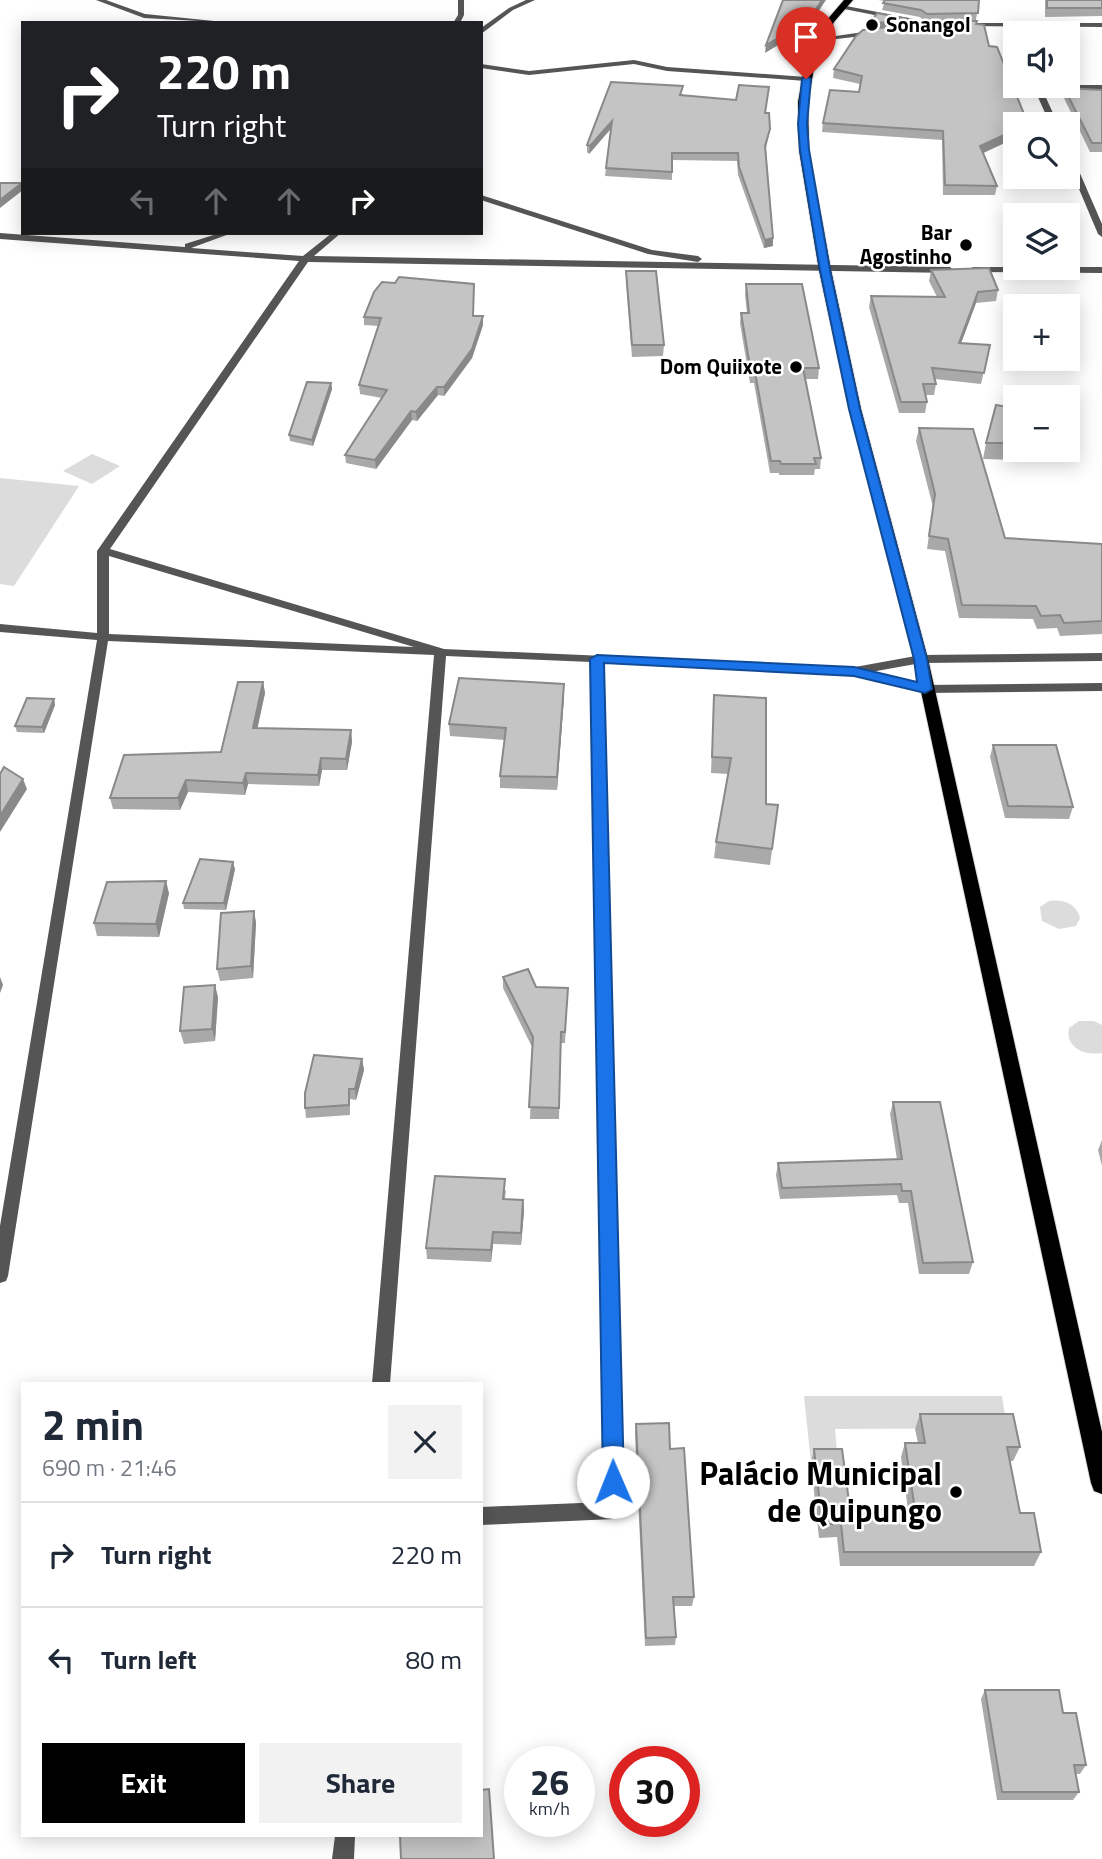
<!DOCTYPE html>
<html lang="en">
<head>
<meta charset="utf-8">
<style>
	:root { --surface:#fff; --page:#f2f2f3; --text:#1f2937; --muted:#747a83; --line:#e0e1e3; --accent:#000 }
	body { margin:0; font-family:"Titillium Web",sans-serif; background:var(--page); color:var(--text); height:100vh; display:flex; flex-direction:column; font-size:26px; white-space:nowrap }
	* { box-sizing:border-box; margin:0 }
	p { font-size:23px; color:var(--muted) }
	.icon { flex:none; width:38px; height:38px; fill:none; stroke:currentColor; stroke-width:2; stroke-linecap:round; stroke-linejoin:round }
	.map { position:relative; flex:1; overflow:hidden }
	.panel { position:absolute; left:21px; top:1382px; width:462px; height:455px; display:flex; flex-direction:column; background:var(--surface); border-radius:0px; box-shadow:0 4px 18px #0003 }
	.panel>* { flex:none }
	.top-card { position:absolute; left:21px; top:21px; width:462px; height:214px; border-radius:0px; box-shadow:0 4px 18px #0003; background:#202124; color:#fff; overflow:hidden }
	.controls { position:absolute; left:1003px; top:21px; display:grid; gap:14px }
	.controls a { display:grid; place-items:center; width:77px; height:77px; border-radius:0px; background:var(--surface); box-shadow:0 4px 18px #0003; font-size:35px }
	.speed { position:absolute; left:504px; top:1746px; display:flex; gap:14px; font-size:35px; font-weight:700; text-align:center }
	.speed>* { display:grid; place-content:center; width:91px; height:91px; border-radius:50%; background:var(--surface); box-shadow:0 4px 18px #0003; line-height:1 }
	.speed small { font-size:18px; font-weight:400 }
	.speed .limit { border:10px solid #d22; background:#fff; color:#111 }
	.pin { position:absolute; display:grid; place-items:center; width:60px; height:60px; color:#fff; margin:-72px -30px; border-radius:50% 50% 50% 0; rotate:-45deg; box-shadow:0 0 7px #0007 }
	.pin .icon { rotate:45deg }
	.me { position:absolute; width:77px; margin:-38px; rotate:359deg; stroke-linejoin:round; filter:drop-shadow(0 0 5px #0008) }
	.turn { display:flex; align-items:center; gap:24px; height:147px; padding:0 21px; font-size:32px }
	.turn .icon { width:91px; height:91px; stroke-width:2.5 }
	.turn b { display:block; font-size:49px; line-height:60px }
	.lanes { display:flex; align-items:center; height:66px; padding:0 21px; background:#0003; justify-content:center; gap:35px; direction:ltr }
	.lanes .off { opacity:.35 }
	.round { display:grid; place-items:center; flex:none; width:74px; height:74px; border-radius:0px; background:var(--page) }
	.head { display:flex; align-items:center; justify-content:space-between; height:119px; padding:0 21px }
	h1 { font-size:42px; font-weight:700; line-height:52px }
	.button { display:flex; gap:14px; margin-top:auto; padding:14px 21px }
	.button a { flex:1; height:80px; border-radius:0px; background:var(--accent); color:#fff; font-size:28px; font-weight:700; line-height:80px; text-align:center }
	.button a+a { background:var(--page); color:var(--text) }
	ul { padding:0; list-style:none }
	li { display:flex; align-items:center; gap:21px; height:105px; padding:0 21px; border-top:2px solid var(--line) }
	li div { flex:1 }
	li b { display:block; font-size:26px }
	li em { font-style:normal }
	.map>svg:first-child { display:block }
	.green { fill:#dcdcdc }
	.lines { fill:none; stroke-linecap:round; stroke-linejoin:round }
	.primary-casing { stroke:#dbdbdb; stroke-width:2 }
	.minor { fill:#555; fill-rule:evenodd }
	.primary { fill:#000; fill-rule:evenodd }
	.wall { fill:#a9a9a9 }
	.shaded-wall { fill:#898989 }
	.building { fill:#c4c4c4; stroke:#898989; stroke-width:2 }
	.route { fill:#1a73e8; stroke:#114b97; stroke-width:2 }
	.poi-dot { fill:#000; stroke:#fff; stroke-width:2.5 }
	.labels { text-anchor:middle; stroke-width:5; stroke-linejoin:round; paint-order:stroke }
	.far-poi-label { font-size:21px; font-weight:bold; fill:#000; stroke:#fff; text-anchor:end }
	.near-poi-label { font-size:32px; font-weight:bold; fill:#000; stroke:#fff; text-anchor:end }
</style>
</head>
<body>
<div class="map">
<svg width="1102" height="1859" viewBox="0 0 1102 1859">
	<rect width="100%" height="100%" fill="#fff"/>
	<!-- green -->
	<g class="green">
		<path d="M92,454l28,12 -28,18 -29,-13z"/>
		<path d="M0,478l79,8 -65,100 -14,-2z"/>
		<path d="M1049,901c14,-2 27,2 31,17l-4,8 -17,3 -17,-8 -2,-14z"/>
		<path d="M1079,1021h15l8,4v28c-17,3 -37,-5 -33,-25z"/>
		<path d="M804,1396h198l5,32 -172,1 3,34h-27z"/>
	</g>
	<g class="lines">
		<!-- primary casing -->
		<g class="primary-casing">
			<path id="primary" d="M844,0h9l-19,22 -19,41 -7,39 1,48 22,120 30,139 67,250 174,773v62l-8,-3 -3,-8 -177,-824 -65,-250 -30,-139 -20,-120 -1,-48 7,-39 21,-42z"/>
		</g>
		<!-- minor -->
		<g class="minor">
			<path d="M96,0h10l39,14 89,9 -90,-5z"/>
			<path d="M458,0h6v15l-4,8h-7l5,-8z"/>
			<path d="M526,0h9l-22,10 -32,24v-6l28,-20z"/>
			<path d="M841,5l94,18 4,2 -4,2 -96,-19z"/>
			<path d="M967,23h135v4l-137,-1z"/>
			<path d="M877,30l3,4 -61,7 -4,-2z"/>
			<path d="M634,60l33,7 139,10 4,2 -4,2 -139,-10 -33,-7 -105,11 -48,-7v-4l48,7z"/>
			<path d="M1068,85h34v4h-60l16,35h-8l-17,-38z"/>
			<path d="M1068,153l4,2 30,69v13l-4,-3 -30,-71z"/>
			<path d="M481,195l171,55 46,6 4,3 -4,3 -50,-8 -167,-54z"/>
			<path d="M0,233l185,14v-3l35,-11h12l-41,15 112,8 29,-23h9l-27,23 636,11 4,3 -4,3 -642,-11 -198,287 334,100 411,18 66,-12 181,-2v8l-181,2 -50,9 54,13 177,-2v8l-177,2 -71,-18 -251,-12 20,847 -2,6 -7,3 -133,6v-18l124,-5 -14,-840 -145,-6 -56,728h-18l62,-729 -326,-14 -100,635 -2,5 -6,2v-57l97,-586 -97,-8v-8l97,9v-82l202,-290 -299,-22zM109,556l305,91 -305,-13z"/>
			<path d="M973,267h129v6l-132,-1 -1,-2z"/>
			<path d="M335,1836h20l-1,23h-22z"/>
		</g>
		<!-- primary -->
		<use href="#primary" class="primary"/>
	</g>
	<!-- wall -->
	<g class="wall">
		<path d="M878,0h101l-3,20 -34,1 34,3 13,22 26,78v14l-32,15 14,33 -2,9h-52l-1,-55 -120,-8 1,-9 36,-31 1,-8 -27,-6 1,-9 101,-48 -10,1 -5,-5 -38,-7 3,-9z"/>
		<path d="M1045,0h57v16l-57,1z"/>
		<path d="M611,82l72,12 -1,2 54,4 33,-13 -4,26 5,16 -4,20 7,97 -9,2 -26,-73 -1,-14 -65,-1v20l-67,-4 6,-47 -22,25 -2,-2v-7z"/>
		<path d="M1064,88l38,2v62h-12l-27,-56z"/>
		<path d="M931,270l67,20 -2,11 -20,2 -15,40 29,2 -9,39 -46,-5 1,5 -2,11h-9l2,7 -2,11h-26l-30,-106 2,-11 66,1 -8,-16z"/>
		<path d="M626,271l38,74 -1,11 -31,1 -6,-75z"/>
		<path d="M746,284l73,84 -1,11h-13l16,79 -1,11h-5l-1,6h-35v-2h-9l-16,-90h-4l-10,-60 1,-10h6l-2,-18z"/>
		<path d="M474,292l-1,24 10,9 -11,33 -28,38 -6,-1 -21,26 -5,-1 -36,49 -30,-6 -1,-8 37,-57 -22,-4 -1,-9 20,-59 -15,-1v-8z"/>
		<path d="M331,383l1,6 -19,57 -23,-5 -1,-6z"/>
		<path d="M1015,409v41h9l-2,10 -39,-1 3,-16z"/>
		<path d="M919,428l86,110 97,6v90l-42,2 -3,-8 -20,1 -4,-10 -74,-1 -14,-67 -18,-2 6,-42 -17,-66z"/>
		<path d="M263,682l2,11 -8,35 94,2 1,12 -5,28h-25l-3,16 -71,-2 -3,11 -57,-3 -8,18 -67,-1 -3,-11 111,-46z"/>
		<path d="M714,695l52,109 12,1 -8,60 -56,-7 2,-16 12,-68 -17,-1z"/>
		<path d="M564,697l-7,93 -57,-2v-12l5,-36 -55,-4 -1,-12z"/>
		<path d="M54,699l1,6 -11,28 -27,-1 -2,-6z"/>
		<path d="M993,745l80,62 -4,12 -64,-1 -15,-61z"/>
		<path d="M235,869l-9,41 -42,-1 -1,-6z"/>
		<path d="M169,893l-10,44 -62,-1 -3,-13z"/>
		<path d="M254,911l2,12 -3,55 -33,3 -3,-12z"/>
		<path d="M503,977l33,10 32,1 -3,55h-4l-2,76h-29l2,-72 -29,-59z"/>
		<path d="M218,997l-3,44 -31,3 -4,-13z"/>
		<path d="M362,1059l2,11 -8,30 -6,-1v16l-44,3 -1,-10z"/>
		<path d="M893,1102l80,160 -4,12h-50l-11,-71h-9l-2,-8 -117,4 -4,-24 2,-12 119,-3 -7,-46z"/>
		<path d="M1102,1140v26l-4,-16z"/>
		<path d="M506,1190l-1,9 18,1 1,11 -3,34 -28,-1 -2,18 -64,-3 -1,-11z"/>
		<path d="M920,1414l100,33 -7,14h-3l10,52 21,39 -7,14h-194l-3,-29 -18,1 -8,-75 3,-14 36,60 58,1 -7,-53 4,-14h13l-3,-14z"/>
		<path d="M636,1424l34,25 24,148 -2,9h-18l2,31 -1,8 -30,1 -10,-212z"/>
		<path d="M985,1690l78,23 23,52 -6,9h-4l3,18 -6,8h-76l-16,-101z"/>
	</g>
	<!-- shaded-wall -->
	<g class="shaded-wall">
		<path d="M822,0h4l-18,27 -43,26 1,-8z"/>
		<path d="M907,19l-1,5 -37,5 1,-5z"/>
		<path d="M612,121l-1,7 -22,26 1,-8z"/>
		<path d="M1015,130v8l-36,17 1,-9z"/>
		<path d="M22,183l1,7 -23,18v-8z"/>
		<path d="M773,238v8l-9,2 1,-8z"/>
		<path d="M978,292l-2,11 -19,51 2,-11z"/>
		<path d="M483,316v9l-11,33 -28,38v-9z"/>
		<path d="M331,383l1,6 -19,57 -1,-6z"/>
		<path d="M437,387l1,8 -21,26 -1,-9z"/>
		<path d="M411,411l1,9 -36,49 -1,-9z"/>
		<path d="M263,682l2,11 -10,47 -2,-12z"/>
		<path d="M564,684v13l-7,93v-13z"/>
		<path d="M54,699l1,6 -11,28 -2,-6z"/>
		<path d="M351,730l1,12 -5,28 -1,-11z"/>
		<path d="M321,758l1,12 -3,16 -1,-11z"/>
		<path d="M246,773l2,11 -3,11 -2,-12z"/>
		<path d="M23,779l4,10 -27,43v-16z"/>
		<path d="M186,780l2,12 -8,18 -2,-12z"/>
		<path d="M233,862l2,7 -9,41 -2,-7z"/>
		<path d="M166,881l3,12 -10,44 -3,-13z"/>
		<path d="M254,911l2,12 -3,55 -2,-12z"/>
		<path d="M0,977l3,8 -3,8z"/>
		<path d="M215,985l3,12 -3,44 -3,-12z"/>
		<path d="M362,1059l2,11 -8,30 -1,-11z"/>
		<path d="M523,1200l1,11 -3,34v-12z"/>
		<path d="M493,1232v12l-2,18v-12z"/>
	</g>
	<!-- building -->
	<g class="building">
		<path d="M783,0h39l-13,20 -43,25z"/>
		<path d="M885,0h94l-1,13 -51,1 -6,-4 -38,-7z"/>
		<rect x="1047" y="0" width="55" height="8"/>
		<path d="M877,13l30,6 -37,5z"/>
		<path d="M936,21h41l-1,3 8,1 5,21 8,1 31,77h-13v6l-35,16 17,40 -52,-1 -2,-54 -120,-8 7,-33 29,2 3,-16 -28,-7 22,-33 7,-6z"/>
		<path d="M611,82l72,4 -3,9 56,5 3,-15 30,2 -4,26h4l1,16 -5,17 8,92 -8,2 -26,-73 -1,-14h-66v19l-66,-4 6,-47 -22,25 -3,-1z"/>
		<path d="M1064,88l38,2v53h-10z"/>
		<path d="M0,183h22l-22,17z"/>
		<path d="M989,268l9,22 -20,2 -19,51 31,2 -6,28 -52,-5 4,16h-13l4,18h-26l-30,-106 74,1 -14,-27z"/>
		<path d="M626,271h30l8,74h-32z"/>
		<path d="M399,277l75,7 -1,32h10l-11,33 -28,38h-7l-21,25 -5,-1 -36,49 -30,-5 42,-65 -28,-5 22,-67 -17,-1 10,-25 8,-10 13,1z"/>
		<path d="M746,284h56l17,84h-16l18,90h-7l2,6h-35l-1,-3h-9l-16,-89h-4l-10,-59h8z"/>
		<path d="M307,382l24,1 -19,57 -23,-5z"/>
		<path d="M996,405l19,3v35h-29z"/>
		<path d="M919,428l54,1 32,109 97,6v77l-38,2 -4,-8 -19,1 -5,-10 -74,-1 -14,-66 -19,-3 6,-42z"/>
		<path d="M459,678l105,6 -7,93 -57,-1 6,-48 -57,-4z"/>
		<path d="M238,682h25l-10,46 98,2 -5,29 -25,-1 -3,17 -72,-2 -3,10 -57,-3 -8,18h-68l14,-43 97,-3z"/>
		<path d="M714,695l52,3v106l12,1 -6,44 -56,-7 15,-84 -19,-1z"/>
		<path d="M27,698l27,1 -12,28 -27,-1z"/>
		<path d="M993,745h63l17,62 -65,-1z"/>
		<path d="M4,767l19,12 -23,37v-42z"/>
		<path d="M200,859l33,3 -9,41h-41z"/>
		<path d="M166,881l-10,43 -62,-1 13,-41z"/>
		<path d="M254,911l-3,55 -34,3 4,-56z"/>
		<path d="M528,969l8,18 32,1 -3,44h-4l-2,76 -30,-1 4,-70 -30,-60z"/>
		<path d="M215,985l-3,44 -32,2 4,-44z"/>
		<path d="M314,1055l48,4 -7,30h-6v16l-44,3v-15z"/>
		<path d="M893,1102h47l33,160 -50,1 -12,-72h-9l-1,-7 -119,4 -4,-25 124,-4z"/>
		<path d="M435,1176l70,3 -2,20 20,1 -2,33 -28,-1 -2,18 -65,-2z"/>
		<path d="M920,1414h93l7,33h-13l13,66h14l7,39h-197l-3,-28h-19l-8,-75h28l8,60 65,1 -10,-67h20z"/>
		<path d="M669,1423l1,26 14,-1 10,149h-21l3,40 -30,1 -10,-214z"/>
		<path d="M985,1690h74l4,23h13l10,52h-12l5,27h-77z"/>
		<path d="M489,1789l5,70h-93l-1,-23h81v-46z"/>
	</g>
	<!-- route -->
	<path class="route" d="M806,76l5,3 -4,45 2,26 21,120 30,139 67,250 5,30 -7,4 -71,-17 -250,-13 20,819 -3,7 -8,3 -7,-3 -3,-7 -13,-823 7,-4 257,12 63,15 -3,-23 -65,-250 -29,-139 -20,-120 -2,-26 4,-45z"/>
	<!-- markers -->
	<g class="poi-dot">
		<circle cx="872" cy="25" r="7"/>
		<circle cx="966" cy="245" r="7"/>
		<circle cx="796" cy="367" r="7"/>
		<circle cx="956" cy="1492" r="7"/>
	</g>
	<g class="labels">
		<!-- far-poi labels -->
		<g class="far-poi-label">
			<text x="886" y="32" text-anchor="start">Sonangol</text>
			<text x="952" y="240">Bar<tspan x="952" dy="24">Agostinho</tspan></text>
			<text x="782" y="374">Dom Quiixote</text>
		</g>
		<!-- near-poi labels -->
		<g class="near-poi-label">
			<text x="942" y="1485">Palácio Municipal<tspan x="942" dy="37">de Quipungo</tspan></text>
		</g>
	</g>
</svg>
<div class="controls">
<a><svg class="icon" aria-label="sound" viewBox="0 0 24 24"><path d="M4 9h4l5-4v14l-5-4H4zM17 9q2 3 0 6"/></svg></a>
<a><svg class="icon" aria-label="search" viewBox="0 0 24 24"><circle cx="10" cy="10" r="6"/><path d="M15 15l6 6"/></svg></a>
<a><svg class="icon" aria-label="layers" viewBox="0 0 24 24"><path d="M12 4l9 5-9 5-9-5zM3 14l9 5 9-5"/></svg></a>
<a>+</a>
<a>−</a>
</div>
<div class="speed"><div>26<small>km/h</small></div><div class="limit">30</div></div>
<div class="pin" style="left:806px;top:79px;background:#d93025"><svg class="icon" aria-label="arrive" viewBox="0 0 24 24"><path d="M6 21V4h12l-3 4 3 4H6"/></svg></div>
<svg class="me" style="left:613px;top:1482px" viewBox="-20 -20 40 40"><circle r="19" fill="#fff"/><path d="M0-13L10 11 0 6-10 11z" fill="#1a73e8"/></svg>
<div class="top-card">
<div class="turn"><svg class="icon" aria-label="right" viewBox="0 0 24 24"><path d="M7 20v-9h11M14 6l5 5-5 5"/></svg><div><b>220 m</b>Turn right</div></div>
<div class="lanes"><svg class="icon off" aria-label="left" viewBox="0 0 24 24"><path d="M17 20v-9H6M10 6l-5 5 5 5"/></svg><svg class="icon off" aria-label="ahead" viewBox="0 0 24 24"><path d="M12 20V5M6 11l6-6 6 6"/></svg><svg class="icon off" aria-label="ahead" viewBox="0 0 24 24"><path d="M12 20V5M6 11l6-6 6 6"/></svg><svg class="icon" aria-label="right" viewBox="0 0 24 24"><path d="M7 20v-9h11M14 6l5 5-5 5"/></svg></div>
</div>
<section class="panel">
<div class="head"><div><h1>2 min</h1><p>690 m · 21:46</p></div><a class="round"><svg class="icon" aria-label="close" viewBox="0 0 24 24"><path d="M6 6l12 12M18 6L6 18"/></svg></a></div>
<ul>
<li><svg class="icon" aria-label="right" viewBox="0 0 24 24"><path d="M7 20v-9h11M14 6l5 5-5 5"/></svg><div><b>Turn right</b></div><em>220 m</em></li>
<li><svg class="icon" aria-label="left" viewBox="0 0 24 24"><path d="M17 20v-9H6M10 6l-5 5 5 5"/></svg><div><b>Turn left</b></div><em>80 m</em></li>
</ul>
<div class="button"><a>Exit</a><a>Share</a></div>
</section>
</div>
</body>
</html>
